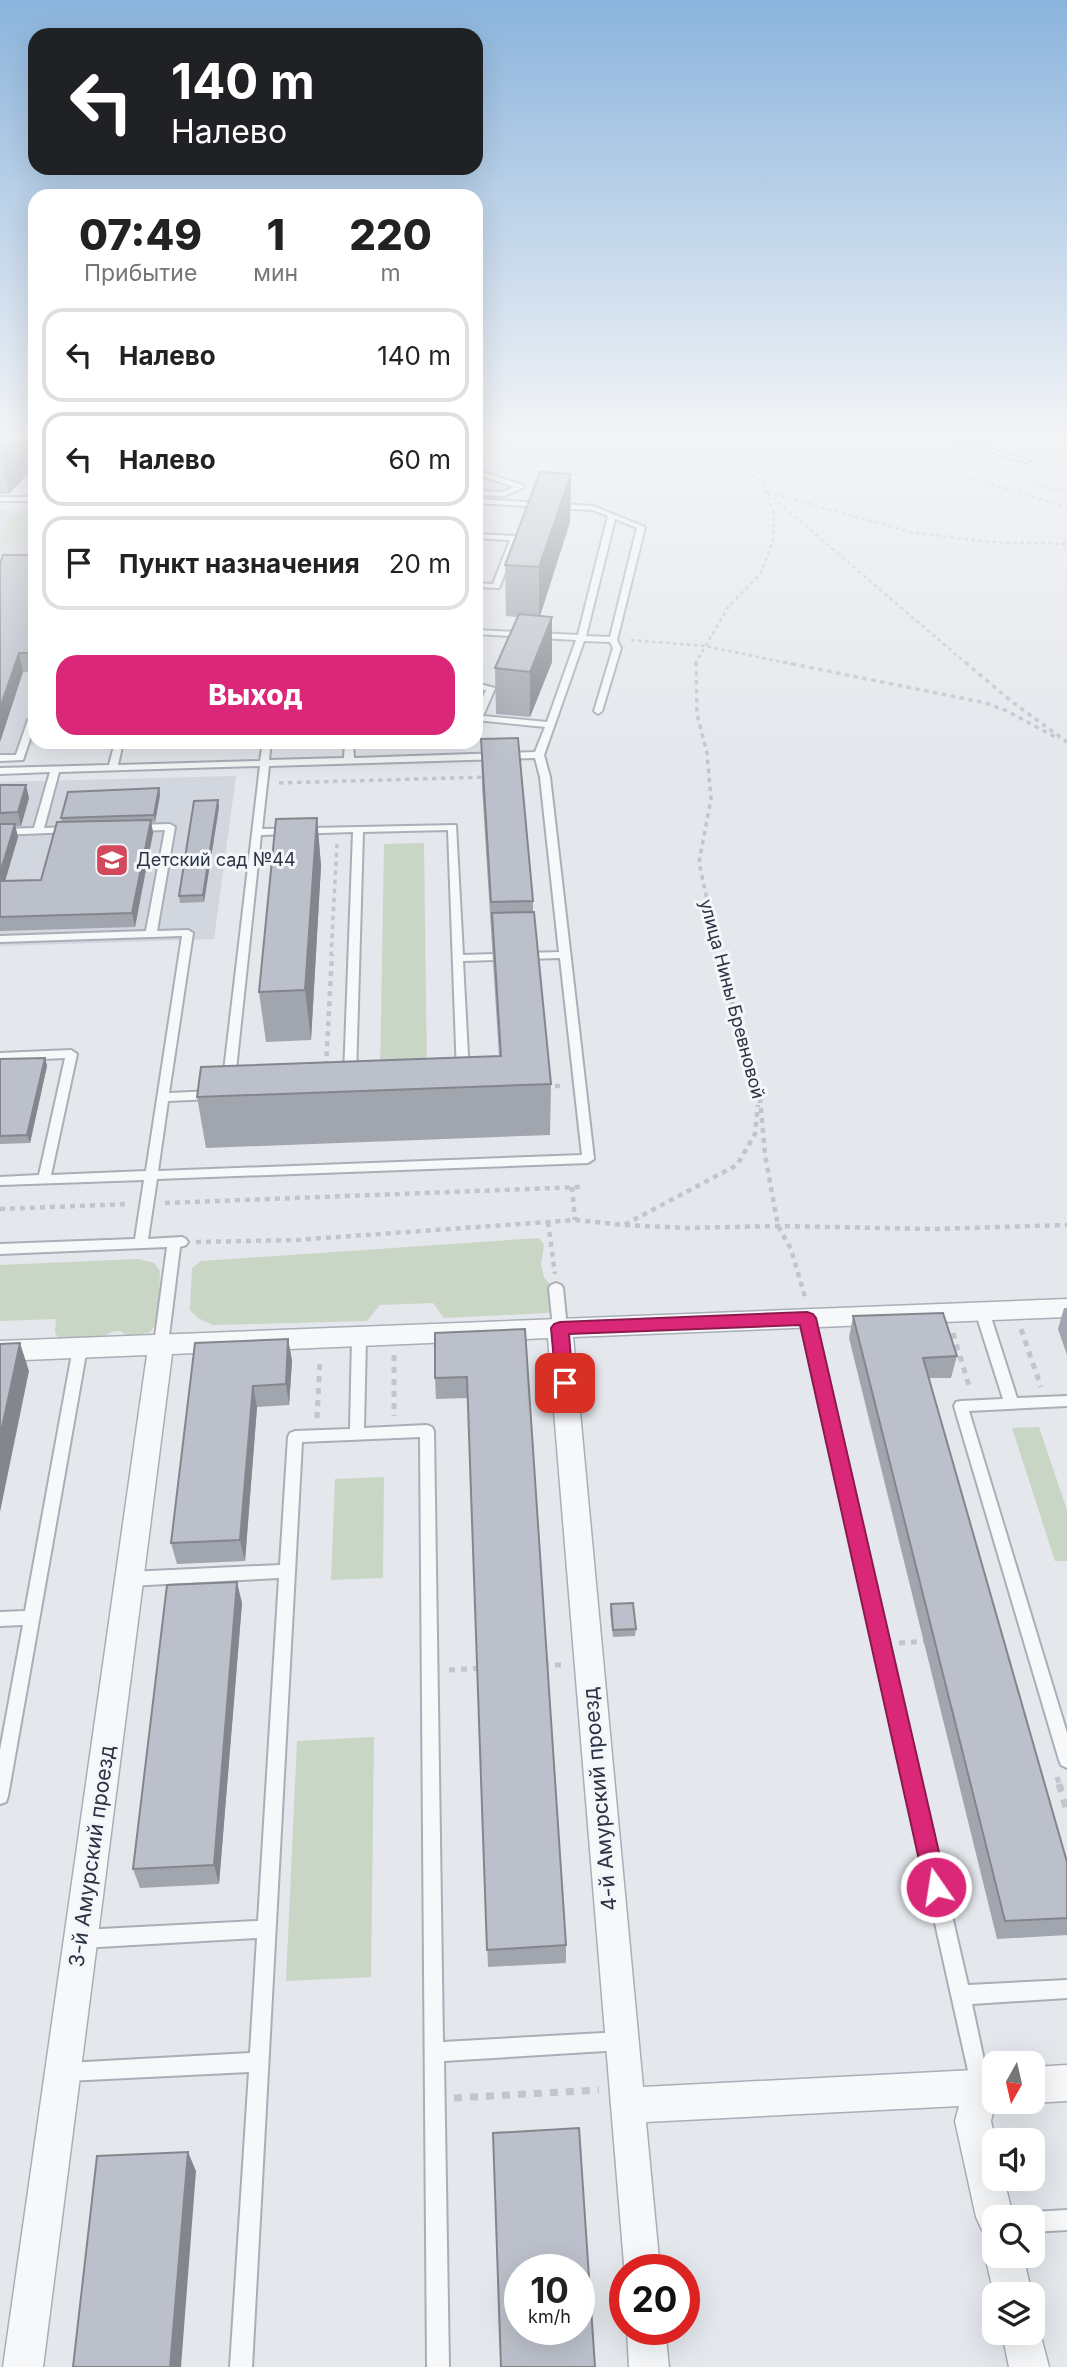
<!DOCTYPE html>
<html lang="ru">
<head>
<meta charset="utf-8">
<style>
	:root { --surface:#fff; --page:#f2f2f2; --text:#222; --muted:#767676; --line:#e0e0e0; --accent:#db2777 }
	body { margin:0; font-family:Inter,sans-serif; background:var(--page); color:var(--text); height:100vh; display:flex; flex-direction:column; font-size:26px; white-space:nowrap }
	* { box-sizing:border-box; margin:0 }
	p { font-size:23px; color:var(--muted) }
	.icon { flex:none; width:38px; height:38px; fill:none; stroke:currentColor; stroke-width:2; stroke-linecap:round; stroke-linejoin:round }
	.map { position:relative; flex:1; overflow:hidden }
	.details { position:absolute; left:28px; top:189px; width:455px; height:560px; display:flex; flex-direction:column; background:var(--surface); border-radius:21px; box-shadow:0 7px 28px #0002 }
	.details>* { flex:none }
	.hud { position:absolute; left:28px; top:28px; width:455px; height:147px; border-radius:21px; box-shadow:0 7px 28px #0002; background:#202124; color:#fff; overflow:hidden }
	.needle { width:46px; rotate:188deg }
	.controls { position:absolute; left:982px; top:2051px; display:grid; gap:14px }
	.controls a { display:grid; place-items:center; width:63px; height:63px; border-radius:14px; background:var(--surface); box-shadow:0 7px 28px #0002; font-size:35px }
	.speed { position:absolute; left:504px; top:2254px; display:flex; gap:14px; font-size:35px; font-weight:700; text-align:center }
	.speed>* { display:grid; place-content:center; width:91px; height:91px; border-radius:50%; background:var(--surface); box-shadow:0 7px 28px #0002; line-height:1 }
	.speed small { font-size:18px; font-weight:400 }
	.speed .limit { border:10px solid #d22; background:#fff; color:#111 }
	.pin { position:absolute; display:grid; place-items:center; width:60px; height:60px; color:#fff; margin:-30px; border-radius:14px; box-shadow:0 4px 10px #0006 }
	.me { position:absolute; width:77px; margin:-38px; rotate:347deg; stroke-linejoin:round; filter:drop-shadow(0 0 5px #0008) }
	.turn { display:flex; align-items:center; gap:24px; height:147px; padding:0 28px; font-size:32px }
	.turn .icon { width:91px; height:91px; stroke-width:2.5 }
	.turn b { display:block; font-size:49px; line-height:60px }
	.eta { display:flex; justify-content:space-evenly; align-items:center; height:119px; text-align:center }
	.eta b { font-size:42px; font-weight:800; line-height:49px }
	.primary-button { display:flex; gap:14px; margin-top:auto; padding:14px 28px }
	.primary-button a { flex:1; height:80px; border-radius:21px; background:var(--accent); color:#fff; font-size:28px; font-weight:800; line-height:80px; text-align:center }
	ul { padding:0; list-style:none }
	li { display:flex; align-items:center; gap:21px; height:94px; margin:0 14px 10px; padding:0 14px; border:4px solid var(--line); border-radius:21px }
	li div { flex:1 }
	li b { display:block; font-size:26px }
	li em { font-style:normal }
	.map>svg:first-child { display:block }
	.built { fill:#d2d6de }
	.green { fill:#c9d6c5 }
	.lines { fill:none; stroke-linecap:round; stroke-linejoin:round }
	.service-casing { stroke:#a9aeb7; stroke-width:4 }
	.minor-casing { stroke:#a9aeb7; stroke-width:3 }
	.path-far4 { stroke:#c2c5cb; stroke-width:2.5; stroke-dasharray:3.5 3.5; stroke-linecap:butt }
	.path-far3 { stroke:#c2c5cb; stroke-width:3.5; stroke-dasharray:4.5 4.5; stroke-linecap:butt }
	.path-far2 { stroke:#c2c5cb; stroke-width:4.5; stroke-dasharray:5 5; stroke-linecap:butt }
	.path-far1 { stroke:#c2c5cb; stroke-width:5; stroke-dasharray:6 6; stroke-linecap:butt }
	.path { stroke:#c2c5cb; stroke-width:7; stroke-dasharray:8 8; stroke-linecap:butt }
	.service { fill:#f7f8fa; fill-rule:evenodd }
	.minor { fill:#f7f8fa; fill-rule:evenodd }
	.wall { fill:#a1a5ae }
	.shaded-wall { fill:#83868d }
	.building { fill:#bbc0ca; stroke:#83868d; stroke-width:2; fill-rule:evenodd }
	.route { fill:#db2777; stroke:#8e194d; stroke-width:2 }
	.labels { text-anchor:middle; stroke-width:6; stroke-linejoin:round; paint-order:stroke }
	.poi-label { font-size:18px; fill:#2b3445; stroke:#f4f6f9; text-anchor:start }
	.street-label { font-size:18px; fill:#2b3445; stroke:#f4f6f9 }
	.near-street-label { font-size:21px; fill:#2b3445; stroke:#f4f6f9 }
</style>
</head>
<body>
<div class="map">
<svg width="1067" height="2367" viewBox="0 0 1067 2367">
	<rect width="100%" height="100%" fill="#e4e7ec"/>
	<!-- built -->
	<g class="built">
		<path d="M35,509v233h87l-100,3 -3,8h-19v-243z"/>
		<path d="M236,776l-22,163 -214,7v-164z"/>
	</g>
	<!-- green -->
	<g class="green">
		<path d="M8,516h27v26l-35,1z"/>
		<path d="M424,843l3,234 -47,2 4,-235z"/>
		<path d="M539,1238l5,7 -3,19 3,13 6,8 4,21 -6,7 -104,5 -11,-15 -53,2 -13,16 -154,4 -15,-7 -8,-8 2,-42 9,-7z"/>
		<path d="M138,1259l16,4 6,8 -2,50 -8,11c-11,3 -21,6 -30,-1 -12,0 -11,4 -21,7 -12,3 -29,2 -41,0l-3,-6 1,-13 -56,2v-56z"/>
		<path d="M1039,1427l28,83v51h-12l-43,-133z"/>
		<path d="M384,1477l-1,101 -52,2 4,-101z"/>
		<path d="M374,1737l-3,240 -85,4 11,-240z"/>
	</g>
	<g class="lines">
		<!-- service casing -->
		<g class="service-casing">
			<g id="service">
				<path d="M920,431h10l100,30 -5,1z"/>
				<path d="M987,431l80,2v4l-77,-4z"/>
				<path d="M476,470l47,15 1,2 -20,9 -27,-1v-4h3l23,1 11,-5 -38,-13z"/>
				<rect x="0" y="497" width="35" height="4"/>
				<path d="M476,499l117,7 52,21 -28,113 4,8 -19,63 -4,3 -4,-3 19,-63 -3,-6 -26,-1 -40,114 6,22 44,382 -6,4 -431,16 -9,60 34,-2 4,2 2,3 -2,3 -6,2 -12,97 -2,4h-10l-2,-4 13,-97 -167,7v-10l135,-5 9,-59 -144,5v-8l39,-2 26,-117 -65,3v-8l71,-3 6,4 -26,121 95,-4 36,-235 -182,6v-6l146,-5 19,-101 -29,1 -5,-3 5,-3 34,-1 5,3 -18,104 31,-1 5,3 -24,160 44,-2 6,4 -6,4 -45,2 -10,70 424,-16 -22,-197 -97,3 6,113 -2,3h-8l-2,-3 -9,-244 -85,2 -7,244 -6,4 -4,-1 -2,-3 9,-244 -92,3 -26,244 -6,4 -4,-1 -2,-3 37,-313 -201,6 -15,56 25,-1 5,3 -2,2 -72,3v-6l34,-1 16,-56 -50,2v-6l109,-3 6,-23h8l-5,23 142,-4 3,-19h8l-2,18 75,-2 1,-16h8l1,16 181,-6 10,-25 -69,-7v-7l10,-23 -10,-1v-6l19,5 -12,28 64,6 29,-82 -100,-6v-4l102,5 30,-119 -16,-6 -116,-7zM615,519l22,9 -27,109 -24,-1zM535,758l5,19 19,175 -96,3 -7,-130 -194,4 7,-63z"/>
				<path d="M476,534l39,2 4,2 -20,50 -23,-1v-4l17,1 17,-44 -34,-2z"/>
				<path d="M35,717v7l-12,36 -23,1v-6h16l12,-35z"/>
				<path d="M556,1283l5,2 2,3 4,40 -2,4h-10l-2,-4 -4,-40 2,-3z"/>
				<path d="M982,1306l5,2 2,3 28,87 50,-2v10l-98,5 98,322v35l-6,-3 -2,-5 -105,-354 2,-4 5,-1 42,-2 -28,-88 2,-3z"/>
				<path d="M807,1314l5,1 2,4 154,666 99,-5v18l-95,6 17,80 -2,7 -7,2 -7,-2 -2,-7 -171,-765 2,-4z"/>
				<path d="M359,1332l5,1 2,4 -2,91 63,-3 5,2 2,4 9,611 178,-10 7,2 2,7 -2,7 -7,2 -177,11 5,306h-22l-7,-930 -118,5 -50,925h-22l19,-295 -182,9 -7,-2 -2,-7 2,-7 7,-2 183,-10 7,-115 -176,10 -6,-3 -3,-6 3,-6 6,-3 177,-9 21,-343 -150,8 -5,-2 -3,-5 3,-5 5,-2 151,-7 8,-128 2,-4 5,-2 55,-2 2,-92 2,-4z"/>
				<path d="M80,1343l5,1 2,4 -79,448 -2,6 -6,2v-54l23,-125 -23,1v-14l25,-1 48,-263 2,-4z"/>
				<path d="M1067,2210v20l-35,2v-15h-8l8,-5z"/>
			</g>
		</g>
		<!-- minor casing -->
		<g class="minor-casing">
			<g id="minor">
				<path d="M1067,1299v18l-494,20 70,750 351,-18v33h7l-6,2 -4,17 4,19 -1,39h10l9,38h-19v18l-12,-5 -6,-13 -21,-96 4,-15 -313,16 14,148h-35v6l-77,-938 -376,16 -129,1013h-40l144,-1012 -147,6v-20z"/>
				<path d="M1067,2065v36l-35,2 -2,-1h2v-35z"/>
				<path d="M994,2241v15h29l9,38h-38l-9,-38 6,-13z"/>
				<path d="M1032,2318l8,15 9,34h-40l-7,-34h30z"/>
				<path d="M627,2329h38l4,38h-40z"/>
			</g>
		</g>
		<!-- path-far4 -->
		<g class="path-far4">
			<path d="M925,463l142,45"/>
			<path d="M1033,485l34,6"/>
			<path d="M631,640l74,6 87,18"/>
			<path d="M695,664l34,-58 32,-33 12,-33 1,-26 -10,-28 -56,-55"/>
			<path d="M967,664l-201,-172 145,40 77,10 79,2"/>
		</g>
		<!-- path-far3 -->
		<g class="path-far3">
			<path d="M696,662l1,52 10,39 4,46 -12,63 20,94"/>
			<path d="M783,662l203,41 21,8 52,28"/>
			<path d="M965,662l46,39 56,41"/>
			<path d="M279,783l208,-6"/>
			<path d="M331,956l6,-112"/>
		</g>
		<!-- path-far2 -->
		<g class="path-far2">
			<path d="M718,954l42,144 5,57 13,71 13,23 14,48"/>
			<path d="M326,1066l6,-112"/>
			<path d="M545,1086h19"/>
			<path d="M572,1187l3,33"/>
			<path d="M165,1203l415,-16"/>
			<path d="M0,1209l128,-5"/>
			<path d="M548,1222l7,52"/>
			<path d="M625,1225l61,3 92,-2 155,3 134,-4"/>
			<path d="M196,1242l100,-2 279,-20 49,5 113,-60 18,-31 3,-29"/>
		</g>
		<!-- path-far1 -->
		<g class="path-far1">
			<path d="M1021,1329l20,58"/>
			<path d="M953,1333l17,56"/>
			<path d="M394,1355v61"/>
			<path d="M317,1418l3,-58"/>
			<path d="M899,1643l29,-2"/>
			<path d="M543,1665h20"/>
			<path d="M449,1670l33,-2"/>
			<path d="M1057,1777l3,9"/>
		</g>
		<!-- path -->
		<g class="path">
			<path d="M1059,1784l8,26"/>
			<path d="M454,2098l145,-8"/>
			<path d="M618,2284l3,37"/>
		</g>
		<!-- service -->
		<use href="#service" class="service"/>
		<!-- minor -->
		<use href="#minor" class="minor"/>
	</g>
	<!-- wall -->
	<g class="wall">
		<path d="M0,431h35v35l-26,28h-9z"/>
		<path d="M571,474l-1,48 -30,94 12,1v45l-22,55 -34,-3 -1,-46 23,-51 -12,-1 -1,-51z"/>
		<path d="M35,555v117h-12l-23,70z"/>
		<path d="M481,739l52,162v11l18,172 -1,51 -344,13 -9,-51 302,-41 -17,-269z"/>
		<path d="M0,785l29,13 -8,28h-6l3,11 -13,44 36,-1 21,-58 -1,-4 98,-30 1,7 -5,27h-4l2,11 -18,94 -135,4z"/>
		<path d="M219,807l-15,95 -24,1 -1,-7z"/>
		<path d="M317,818l4,48 -10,174 -45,2 -7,-50z"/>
		<path d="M45,1058l2,8 -17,77 -30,1v-85z"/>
		<path d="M1064,1308h3v47l-9,-26z"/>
		<path d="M853,1316l104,40 -6,22h-22l138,484v73l-70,4 -148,-601z"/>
		<path d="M525,1329l41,616v18l-78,4 -20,-569 -32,1 -1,-21z"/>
		<path d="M288,1339l4,22 -3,44 -32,2 -12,154 -68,3 -6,-21 24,-200z"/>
		<path d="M242,1603l-23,281 -79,4 -7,-19z"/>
		<path d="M611,1604l25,25 -1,7 -22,1 -3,-26z"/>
	</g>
	<!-- shaded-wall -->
	<g class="shaded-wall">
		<path d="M22,431h13v35l-26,28 -9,-40z"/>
		<path d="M571,474l-1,48 -31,97v-52z"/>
		<path d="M552,617v45l-22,55v-45z"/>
		<path d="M19,653l4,19 -23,70v-34z"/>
		<path d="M26,785l3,13 -8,28 -3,-14z"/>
		<path d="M159,788l1,7 -5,27 -1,-7z"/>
		<path d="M218,800l1,7 -15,95 -1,-7z"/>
		<path d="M317,818l4,48 -10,174 -6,-50z"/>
		<path d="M151,820l2,13 -18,94 -3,-14z"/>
		<path d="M15,824l3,13 -17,58 -1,-22z"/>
		<path d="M45,1058l2,8 -17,77 -3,-8z"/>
		<path d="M288,1339l4,22 -3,44 -3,-21z"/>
		<path d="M20,1343l9,28 -29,141v-75z"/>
		<path d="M253,1386l4,21 -12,154 -5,-21z"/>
		<path d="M237,1582l5,21 -23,281 -5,-19z"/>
		<path d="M188,2152l8,19 -15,196h-11z"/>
	</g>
	<!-- building -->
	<g class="building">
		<path d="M0,431h22l-22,23z"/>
		<path d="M540,472l31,2 -32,93 -34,-2z"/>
		<path d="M3,555h32v58l-2,4h2v36h-16l-19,55v-144z"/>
		<path d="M519,614l33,3 -22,55 -35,-4z"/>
		<path d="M518,738l15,163 -42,1 -10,-163z"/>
		<path d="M0,785h26l-8,27 -18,1z"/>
		<path d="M159,788l-5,27 -93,3 7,-26z"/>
		<path d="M218,800l-15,95 -24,1 15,-95z"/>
		<path d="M317,818l-12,172 -46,2 17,-173z"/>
		<path d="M151,820l-19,93 -132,4v-36l41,-1 16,-58z"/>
		<path d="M0,824h15l-15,49z"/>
		<path d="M534,912l17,172 -354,13 4,-30 300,-11 -9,-143z"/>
		<path d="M45,1058l-18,77 -27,1v-77z"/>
		<path d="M943,1313l14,43 -34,2 144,504v56l-62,3 -152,-605z"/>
		<path d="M525,1329l41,616 -79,5 -20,-573 -32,1v-45z"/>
		<path d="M288,1339l-2,45 -33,2 -13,154 -69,3 24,-200z"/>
		<path d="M20,1343l-20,94v-93z"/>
		<path d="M237,1582l-23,283 -81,4 34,-284z"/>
		<path d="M633,1603l3,26 -23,1 -2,-26z"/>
		<path d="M579,2128l16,239h-94l-8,-234zM520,2270h59v59h-59z"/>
		<path d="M188,2152l-18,215h-97l24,-211z"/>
	</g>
	<!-- sky -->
	<linearGradient id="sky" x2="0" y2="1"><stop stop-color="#8bb4dd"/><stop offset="0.57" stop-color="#f3f4f6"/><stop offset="1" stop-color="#f3f4f6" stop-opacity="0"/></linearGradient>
	<rect width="1067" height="762" fill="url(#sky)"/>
	<!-- route -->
	<path class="route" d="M807,1312l6,2 3,4 131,569 -3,8 -8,3 -8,-3 -3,-8 -125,-562 -231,9 4,49 -2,5h-13l-2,-5 -5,-55 3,-4 6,-2z"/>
	<!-- icons -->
	<defs>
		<g id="school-square" transform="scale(1.75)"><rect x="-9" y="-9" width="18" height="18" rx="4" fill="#d1495b" stroke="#f4f6f9"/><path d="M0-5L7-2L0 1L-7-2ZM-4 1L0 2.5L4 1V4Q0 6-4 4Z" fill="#fff"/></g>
	</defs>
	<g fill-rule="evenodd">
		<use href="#school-square" x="112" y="860"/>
	</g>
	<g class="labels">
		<!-- poi labels -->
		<g class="poi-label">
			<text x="136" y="866">Детский сад №44</text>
		</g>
		<!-- street labels -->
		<g class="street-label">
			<text transform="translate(732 999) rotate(75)" y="6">улица Нины Бревновой</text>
		</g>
		<!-- near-street labels -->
		<g class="near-street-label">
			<text transform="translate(600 1799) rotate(-95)" y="7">4-й Амурский проезд</text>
			<text transform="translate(92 1856) rotate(-82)" y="7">3-й Амурский проезд</text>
		</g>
	</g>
</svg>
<div class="controls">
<a><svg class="needle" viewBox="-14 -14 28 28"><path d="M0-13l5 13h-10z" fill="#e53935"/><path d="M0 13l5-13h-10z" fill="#767676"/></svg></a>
<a><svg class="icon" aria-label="sound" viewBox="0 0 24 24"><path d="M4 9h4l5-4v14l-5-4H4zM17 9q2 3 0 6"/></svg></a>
<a><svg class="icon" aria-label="search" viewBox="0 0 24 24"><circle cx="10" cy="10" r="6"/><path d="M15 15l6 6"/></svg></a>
<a><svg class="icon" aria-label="layers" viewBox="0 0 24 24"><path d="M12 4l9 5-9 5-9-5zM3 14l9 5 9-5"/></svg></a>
</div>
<div class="speed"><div>10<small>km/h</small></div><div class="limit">20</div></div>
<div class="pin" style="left:565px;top:1383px;background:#d93025"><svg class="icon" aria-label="arrive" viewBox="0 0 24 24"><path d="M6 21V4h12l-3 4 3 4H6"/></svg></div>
<svg class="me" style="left:936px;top:1887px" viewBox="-20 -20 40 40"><circle r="17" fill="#db2777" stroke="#fff" stroke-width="3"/><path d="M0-11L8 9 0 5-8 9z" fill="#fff"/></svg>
<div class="hud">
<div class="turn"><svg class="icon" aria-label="left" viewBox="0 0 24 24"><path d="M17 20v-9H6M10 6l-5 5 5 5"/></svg><div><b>140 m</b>Налево</div></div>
</div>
<section class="details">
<div class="eta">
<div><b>07:49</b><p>Прибытие</p></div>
<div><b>1</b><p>мин</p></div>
<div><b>220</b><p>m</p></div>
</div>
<ul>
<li><svg class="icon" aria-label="left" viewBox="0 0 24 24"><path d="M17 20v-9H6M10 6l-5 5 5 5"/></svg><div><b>Налево</b></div><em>140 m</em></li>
<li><svg class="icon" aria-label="left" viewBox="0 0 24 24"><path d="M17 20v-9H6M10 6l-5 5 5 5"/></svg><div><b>Налево</b></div><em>60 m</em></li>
<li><svg class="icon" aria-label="arrive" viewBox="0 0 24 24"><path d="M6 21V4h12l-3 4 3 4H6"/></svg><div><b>Пункт назначения</b></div><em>20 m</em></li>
</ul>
<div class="primary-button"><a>Выход</a></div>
</section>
</div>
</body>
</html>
